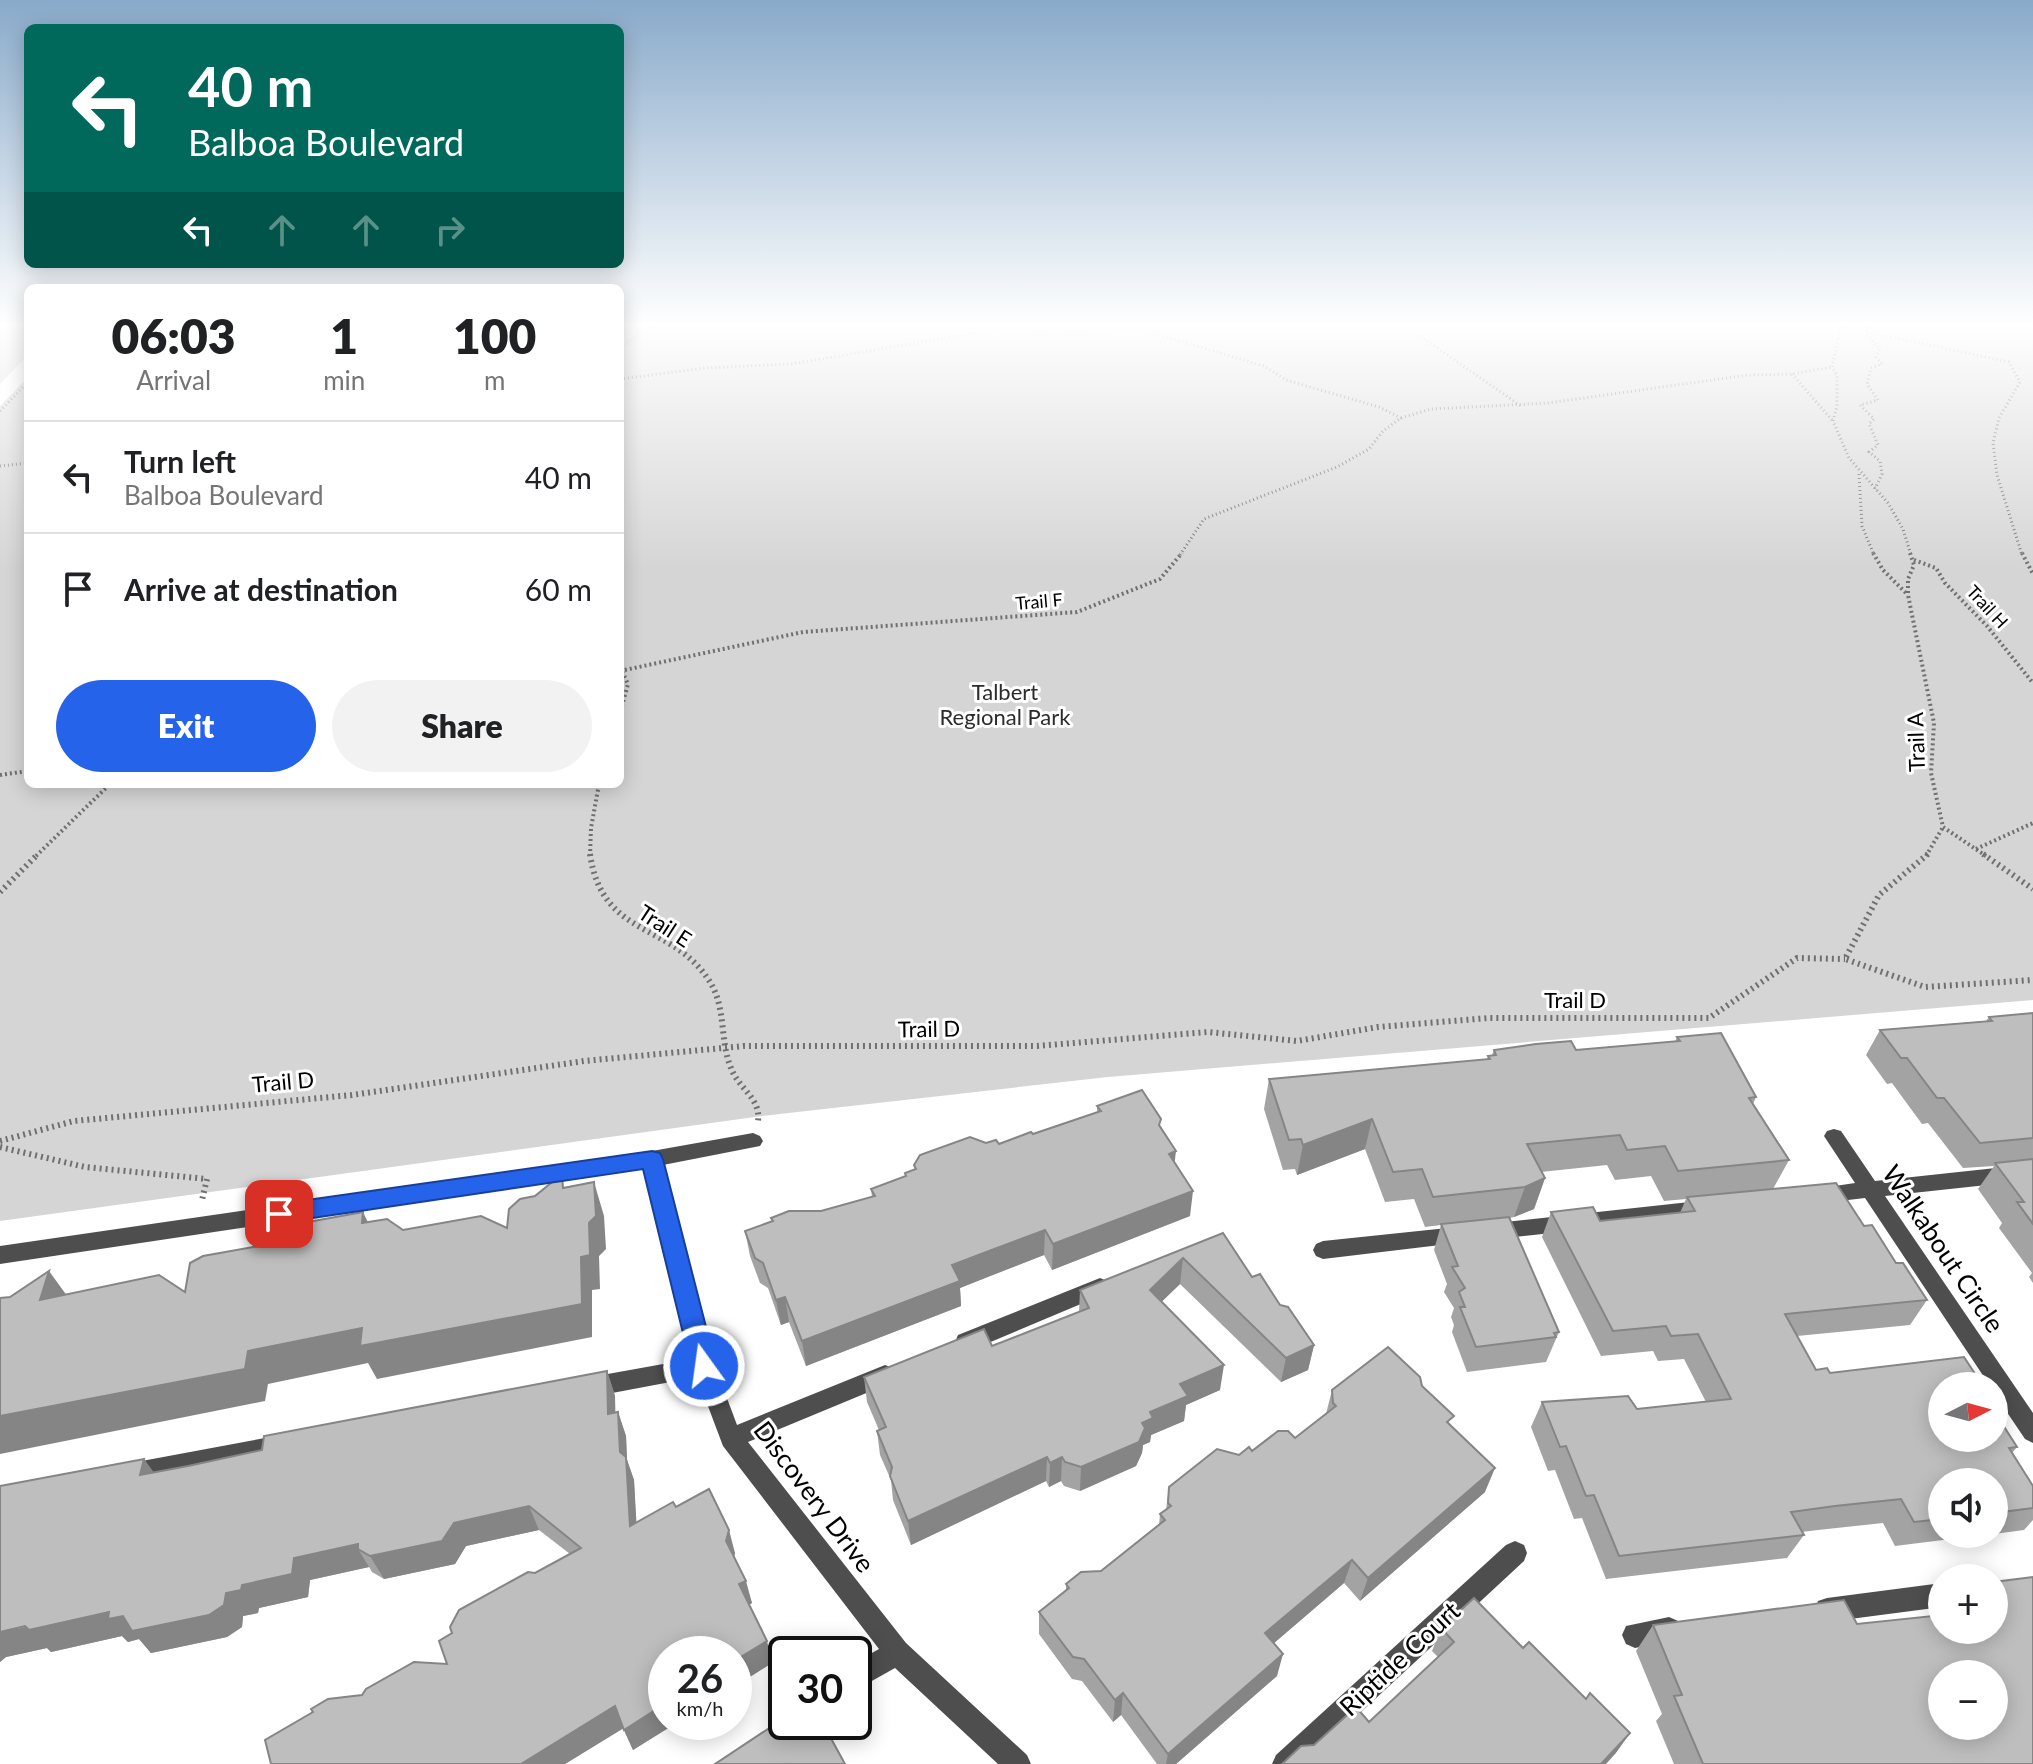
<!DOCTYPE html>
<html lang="en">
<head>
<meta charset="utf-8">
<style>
	:root { --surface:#fff; --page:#f2f2f2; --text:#202124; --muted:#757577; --line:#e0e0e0; --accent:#2563eb }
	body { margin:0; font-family:Lato,sans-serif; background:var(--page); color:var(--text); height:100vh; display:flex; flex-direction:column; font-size:30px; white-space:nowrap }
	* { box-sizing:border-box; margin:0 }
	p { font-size:26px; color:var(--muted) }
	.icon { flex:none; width:44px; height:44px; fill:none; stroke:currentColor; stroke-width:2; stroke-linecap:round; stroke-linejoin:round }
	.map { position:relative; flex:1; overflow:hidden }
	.drawer { position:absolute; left:24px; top:284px; width:600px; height:504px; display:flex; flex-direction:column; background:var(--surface); border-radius:12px; box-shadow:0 4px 20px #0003 }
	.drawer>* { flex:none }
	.top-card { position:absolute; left:24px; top:24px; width:600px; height:244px; border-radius:12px; box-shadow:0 4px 20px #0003; background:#00695c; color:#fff; overflow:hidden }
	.needle { width:52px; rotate:84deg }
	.fabs { position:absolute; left:1928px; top:1372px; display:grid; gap:16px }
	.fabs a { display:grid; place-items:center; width:80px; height:80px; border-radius:50%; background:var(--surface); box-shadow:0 4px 20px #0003; font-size:40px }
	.speed { position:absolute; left:648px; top:1636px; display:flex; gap:16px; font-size:40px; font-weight:700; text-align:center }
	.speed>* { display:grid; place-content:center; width:104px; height:104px; border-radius:50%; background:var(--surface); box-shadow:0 4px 20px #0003; line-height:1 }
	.speed small { font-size:20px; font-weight:400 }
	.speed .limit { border:4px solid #111; border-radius:12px; background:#fff; color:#111 }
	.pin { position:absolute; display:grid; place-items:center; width:68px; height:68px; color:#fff; margin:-34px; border-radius:16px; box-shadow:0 4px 12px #0006 }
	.me { position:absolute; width:88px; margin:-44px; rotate:346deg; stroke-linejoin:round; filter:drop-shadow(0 0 6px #0008) }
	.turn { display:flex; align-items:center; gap:28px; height:168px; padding:0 32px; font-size:36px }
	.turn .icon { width:104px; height:104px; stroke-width:2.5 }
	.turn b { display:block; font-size:56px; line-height:68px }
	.lanes { display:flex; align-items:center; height:76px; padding:0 32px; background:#0003; justify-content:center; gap:40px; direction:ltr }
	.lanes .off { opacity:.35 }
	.eta { display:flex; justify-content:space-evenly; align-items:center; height:136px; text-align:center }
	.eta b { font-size:48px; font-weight:800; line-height:56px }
	.primary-button { display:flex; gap:16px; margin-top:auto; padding:16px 32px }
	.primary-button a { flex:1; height:92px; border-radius:48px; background:var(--accent); color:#fff; font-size:32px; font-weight:800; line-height:92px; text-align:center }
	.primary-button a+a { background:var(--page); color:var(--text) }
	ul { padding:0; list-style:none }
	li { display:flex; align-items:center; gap:24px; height:112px; padding:0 32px; border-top:2px solid var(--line) }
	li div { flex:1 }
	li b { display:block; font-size:30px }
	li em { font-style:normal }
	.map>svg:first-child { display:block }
	.green { fill:#d5d5d5 }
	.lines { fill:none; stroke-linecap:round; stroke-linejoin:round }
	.path-far2 { stroke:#707070; stroke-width:3; stroke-dasharray:1 3; stroke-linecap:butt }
	.path-far1 { stroke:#707070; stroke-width:4; stroke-dasharray:2 3; stroke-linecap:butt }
	.path { stroke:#707070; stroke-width:6; stroke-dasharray:2 4; stroke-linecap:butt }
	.street { fill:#4e4e4e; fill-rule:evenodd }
	.wall { fill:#a3a3a3 }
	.shaded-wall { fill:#858585 }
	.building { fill:#bebebe; stroke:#858585; stroke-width:2; fill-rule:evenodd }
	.route { fill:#2563eb; stroke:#184099; stroke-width:2 }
	.labels { text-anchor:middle; stroke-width:6; stroke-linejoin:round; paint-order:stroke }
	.far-street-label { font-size:18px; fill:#000; stroke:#fff }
	.park-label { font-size:22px; fill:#2c2c2c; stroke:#fff }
	.street-label { font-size:22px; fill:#000; stroke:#fff }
	.near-street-label { font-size:26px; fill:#000; stroke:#fff }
</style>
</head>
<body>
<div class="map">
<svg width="2033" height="1764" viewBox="0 0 2033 1764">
	<rect width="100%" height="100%" fill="#fff"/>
	<!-- green -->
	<g class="green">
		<path d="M0,323h28v32l-28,29z"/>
		<path d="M620,323h1413v677l-925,77 -346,39 -762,105v-815l28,-29v407h592z"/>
	</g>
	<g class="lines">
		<!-- path-far2 -->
		<g class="path-far2">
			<path d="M1401,323l120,83"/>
			<path d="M1842,323l-10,44 5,8v31l-4,15 16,37 39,45 15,26 8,26"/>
			<path d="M1869,323l-2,12 13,14 -4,8 6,7 -11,4 -4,16 11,16 -18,5 14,14 -5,5 9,21 -9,7 11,9 2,13 -7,15"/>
			<path d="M1840,326l169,36 11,20 -21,36 -6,25 4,32 25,80"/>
			<path d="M620,346l44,-23"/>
			<path d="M1792,374l40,46"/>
			<path d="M620,379l85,-11 86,-4 203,-34 44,4 102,-5 124,37 22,14 93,27 22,11"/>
			<path d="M0,411l28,-29"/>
			<path d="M0,466l28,-3"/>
			<path d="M1859,474l3,52 12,29"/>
			<path d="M1180,555l24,-36 133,-52 32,-18 14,-18 18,-13 30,-9 117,-6 200,-28 44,-1 40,-7"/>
		</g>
		<!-- path-far1 -->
		<g class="path-far1">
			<path d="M1873,553l10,17 25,25"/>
			<path d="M1910,553l4,12 -6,14v16l26,128 -3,50 12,54 43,29"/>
			<path d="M2022,553l11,21"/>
			<path d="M1914,560l22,8 9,15 42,43 46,57"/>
			<path d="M620,667l8,17 -8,29"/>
			<path d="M620,671l183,-39 274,-20 83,-33 22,-26"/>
			<path d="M0,775l28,-4"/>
			<path d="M1976,849l57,-26"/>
			<path d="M36,856l74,-72"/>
			<path d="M590,856l1,-28 8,-44"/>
			<path d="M1926,856l17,-29"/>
		</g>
		<!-- path -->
		<g class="path">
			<path d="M590,854c12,84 80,68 118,125 19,27 11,60 23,89 7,20 30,30 27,53"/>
			<path d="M1928,854l-49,41 -34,64 80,28 108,-7"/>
			<path d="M1983,854l50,35"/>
			<path d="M0,892l38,-38"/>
			<path d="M0,1141l74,-20 278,-26 232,-34 160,-15h293l171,-14 89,9 81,-14 111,-9h220l88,-60 48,1"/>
			<path d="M0,1147l85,20 122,12 -5,21"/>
		</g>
		<!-- street -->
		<g class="street">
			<path d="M1834,1129l7,2 34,50 158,-17v16l-148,16 148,217v30l-8,-4 -31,-46v-7h-4l-125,-188 -43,5 -7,-2 -3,-6 3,-6 40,-6 -31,-47 3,-5z"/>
			<path d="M753,1133l7,3 3,5 -3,5 -97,19 52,201 22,59 148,-60 8,3 3,7 -3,7 -145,60 158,201 121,112 4,9h-33l-103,-96 -41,23v-28l25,-14 -156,-203 -26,-69 -106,20 -8,-3 -3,-7 3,-7 8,-3 100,-18 -47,-191 -644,96v-18l652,-95z"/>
			<path d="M1699,1201l7,2 3,6 -3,6 -7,2 -203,22 -7,-2 -3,-6 3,-6 7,-2z"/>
			<path d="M1457,1227l7,2 3,6 -3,6 -7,2 -134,16 -7,-3 -3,-6 3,-6 7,-3z"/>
			<path d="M1100,1278l7,3 3,6 -3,6 -133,56 -8,3 -8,-3 -3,-7 3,-7z"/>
			<path d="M281,1435l8,3 3,8 -3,8 -8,3 -150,28 -8,-3 -4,-8 4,-8 8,-3z"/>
			<path d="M1515,1541l9,4 3,8 -3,8 -219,203h-33l4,-9 230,-210z"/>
			<path d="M1942,1583v24l-115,15 -9,-3 -3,-9 3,-9 9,-3z"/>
			<path d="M1669,1617l9,4 4,9 -4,9 -43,9 -9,-4 -4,-9 4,-9z"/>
		</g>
	</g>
	<!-- wall -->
	<g class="wall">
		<path d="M2033,1013v270l-4,-6 3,-4 -33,-45 3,-5 -24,-34 16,-23 -31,2 -35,-45 -6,1 -30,-41 -5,1 -21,-29 14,-25 106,-9 3,-4z"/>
		<path d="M1677,1037l79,60 -3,7 36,56 -16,29 91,37 63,74 -17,25 -113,11 19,34 14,3 112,13 75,61 -5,6 21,33v34l-9,10 -30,4v-52h-52v52h49l-96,12 -12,-23 -65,7 -16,2 2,3 -17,23 -181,21 -24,-61 -8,1 -19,-49 -7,1 -17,-44 11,-25 95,7 69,-7 -22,-43 -26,2 -5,-10 -52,5 -59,-119 9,-25 49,9 80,-8 6,-14 -22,2 -13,-25 -36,4 -8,-15 -66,7 4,6 -11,31 -20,8 -4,1 49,114 -13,30 -79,10 -15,-40 2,-7 -3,-8 3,-9 -10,-16 3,-8 -13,-34 7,-25 -16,2 -11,-28 -29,3 -20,-53 -68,26 -2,-6 -12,1 -19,-61 5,-30 218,-20 1,-3 4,-1 2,-5h82l99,-8z"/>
		<path d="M1097,1106l63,21 15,36 15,53 -138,54 -8,-15 -55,21 -29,12 1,18 -155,60 -17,-44 -8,3 -13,-37 -8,-5 -10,-27 -5,-25 27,-10 -1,-3 50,-7 51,-14 -1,-8 34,-12v-4l10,-3 -1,-5 72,-22 13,1 34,-10 64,-21z"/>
		<path d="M1223,1233l29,44 28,28 34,40 -6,25 -27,12 -101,-98 -19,18 59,88 -34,15 -2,16 -33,14 -1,7 -7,3 -1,8 -6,13 -56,25 -16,-5 -3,-5 -12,6 -3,-6 -135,64 -18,-45 -2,-20 -11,-25 -3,-24 2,-1 -12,-28 -3,-25 128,-31 87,-34 1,-22z"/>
		<path d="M607,1371l8,25v17l3,-1 8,24 1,24 7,20 2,43 40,-16 59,46 -1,4 18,46 -3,2 23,58 -139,87 -10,-22 -58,36h-294l91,-69 85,-31 5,-31 83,-60 35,-19 -31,-24 -73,16 -11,18 -71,15 -12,-7 -3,-5 -59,13 -2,17 -49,11 -1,5 -15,3 -1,11 -15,10 -76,16 -12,-14 -11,3 -6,-6 -71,16 -4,-4 -41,9 -6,5v-176l154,-14 34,-6 74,-16z"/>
		<path d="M1422,1386l29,39 34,67 -125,109 -16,-18 -70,60 3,33 -101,88h-19l-36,-49 -8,7 -31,-41 -10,-2 -33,-45v-22l27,-21v-7l35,-13 58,-46 1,-11 6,-4 3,-23 70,-32 56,-17 31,-24 6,-24z"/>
		<path d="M1942,1602v28l91,134h-359l-18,-43 6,-7 -26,-63 17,-26 204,-1 77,-8 -2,-3z"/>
		<path d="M1441,1628l82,20 107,85 -15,21 -301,-9 55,-23 69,-65 -6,-6z"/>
	</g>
	<!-- shaded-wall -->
	<g class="shaded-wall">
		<path d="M1372,1119l-7,30 -68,26 6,-30z"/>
		<path d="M1176,1151l-3,25 -4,-22z"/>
		<path d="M1545,1178l-11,31 -20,8 11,-30z"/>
		<path d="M594,1182l10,34 2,33 -7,7 1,33 -8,1v47l-215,42 -9,-16 -100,21 -3,17 -265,53v-38l248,-65 333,-94 8,-34z"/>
		<path d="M1193,1191l-3,25 -138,54 1,-26z"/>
		<path d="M363,1212l16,34 -17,-23z"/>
		<path d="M1045,1230l-1,25 -84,33 1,18 -155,60 -4,-25 150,-76z"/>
		<path d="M1183,1258l-3,26 -32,31 2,-25z"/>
		<path d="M49,1271l24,33 -33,-4z"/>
		<path d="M785,1297l4,25 -8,3 -5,-25z"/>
		<path d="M1314,1345l-6,25 -27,12 5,-24z"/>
		<path d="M1224,1365l-4,25 -34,15 -2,16 -33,14 -1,7 -7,3 -1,8 -6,13 -56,25 1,-24 61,-44 8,-11 30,-28z"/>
		<path d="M607,1371l8,25 1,42 -8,-24z"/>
		<path d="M618,1412l8,24 1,24 7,20 4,69 -8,-23 -10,-74z"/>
		<path d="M1047,1457l-1,24 -135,64 -3,-24z"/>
		<path d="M1062,1457l-1,24 -12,6 1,-24z"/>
		<path d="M144,1459l17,23 -21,-7z"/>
		<path d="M1495,1468l-10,24 -125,109 8,-23z"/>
		<path d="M529,1506l10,24 -73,16 -11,18 -71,15 -14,-23 84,-33z"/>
		<path d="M729,1530l6,23 -3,11 -6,-23z"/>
		<path d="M358,1544v5l11,18 -59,13 -2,17 -49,11 -1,5 -15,3 -1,11 -15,10 -76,16 -12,-14 -11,3 -6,-6 -71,16 -4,-4 -41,9 -6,5v-30l109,-20 117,-19 68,-35z"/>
		<path d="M1352,1560l-8,23 -84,72 5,-22z"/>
		<path d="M746,1581l6,22 -7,4 -6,-23z"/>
		<path d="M767,1641l5,22 -38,24v-26z"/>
		<path d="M1283,1654l-6,22 -101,88h-10l2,-10z"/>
		<path d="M1123,1693l-2,22 -8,7 2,-22z"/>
		<path d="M666,1703v19h12l-45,28 -9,-20z"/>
		<path d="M615,1706l9,22 -59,36h-44z"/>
		<path d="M1630,1733l-15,21 -9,10h-5z"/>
	</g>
	<!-- building -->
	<g class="building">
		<path d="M2033,1013v125l-53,5 -36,-45h-7l-30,-40h-6l-21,-28 112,-9 -3,-4z"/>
		<path d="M1721,1033l35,64 -7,1 40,62 -111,11 -13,-25 -38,4 -7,-15 -93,9 18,34 -20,9 -92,10 -11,-28 -29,3 -21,-53 -69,26 -2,-6 -12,1 -20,-61 221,-20 -2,-3 8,-1 -2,-5 42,-6 35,-3 5,9 104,-9 -3,-4z"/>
		<path d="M1142,1090l19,29 -2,6 17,26 -7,3 24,37 -140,53 -8,-14 -56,21 -37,14 8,16 -158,60 -17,-44 -9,3 -13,-37 -8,-5 -10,-27 28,-10 -2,-3 18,-7h32l54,-15 -4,-7 35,-13 -1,-3 11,-4 -2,-4 6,-10 50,-18 16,6 10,-3 3,4 32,-12 2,2 68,-23 -4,-5z"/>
		<path d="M2033,1159v65l-16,-22h7l-29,-39z"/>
		<path d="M562,1174l1,14 31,-6 2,34 -7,7 1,32 -9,2 1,47 -222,42 2,-18 -114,23 -3,18 -245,47v-118l10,-1 39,-26 -9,29 119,-25 26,17 5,-29 13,-7 62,-11 1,-3 12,-3 1,-5 13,-9 71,-13 -1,11 25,-4 16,11 78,-14 26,12 2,-19 11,-10 15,-3z"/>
		<path d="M1836,1183l28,43 8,-1 24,38h7l24,37 -142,14 31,56 11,-2 3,5 134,-16 19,29h-41v52h52v-27l23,36 -8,1 24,38v22l-39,5v-31h-52v37l-28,3 -13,-23 -66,7 -44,6 13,23 -185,21 -25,-61 -8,1 -20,-50 -6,1 -18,-45 86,-6 9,13 94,-10 -33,-65 -27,2 -5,-10 -53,5 -62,-119 42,-5 7,14 95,-10 -8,-14z"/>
		<path d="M1509,1217l50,115 -5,1 2,4 -80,10 -16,-40h5l-6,-15 6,-4 -13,-21 6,-1 -17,-42z"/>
		<path d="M1223,1233l29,44 8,-3 20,31 8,2 26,38 -28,13 -103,-100 -33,32 74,75 -44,19 8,12 -38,16 3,6 -11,5 3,5 -6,14 -58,25 -16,-5 -3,-5 -12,6 -3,-6 -139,64 -18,-45 2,-9 -15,-36 9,-4 -22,-50 120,-48 8,17 97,-38 -9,-18z"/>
		<path d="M1388,1347l32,30 2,9 32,30 -7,6 48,46 -127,110 -16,-18 -87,73 18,21 -115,100 -45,-61 -8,7 -31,-41 -11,-2 -34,-45 30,-24 -3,-4 15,-12 20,-1 64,-51 -5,-6 11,-8 -3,-3 1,-16 48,-38 22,6 10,-8 3,4 26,-20h10l7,7 41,-32 -3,-3 -1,-13z"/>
		<path d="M607,1371l1,43 10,-2 2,40 6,5 4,69 43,-24 3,5 33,-18 20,41 -3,11 20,40 -7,3 28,57 -33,20v-7h-68v49l-42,27 -9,-24 -94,58h-250l-6,-24 48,-28 -2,-3 17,-10 34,-4 4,-6 48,-27 33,2 -8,-23 13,-8 -2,-6 9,-17 69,-38 7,1 46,-25 -52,-42 -75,17 -12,18 -72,15 -12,-7v-5l-64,14 -2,16 -50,11 -1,5 -15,3 -2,12 -15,10 -77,16 -9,-15 -15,3 1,-7 -80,18 -4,-4 -25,6v-146l144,-27 -4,16 48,-9 74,-16 2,-14z"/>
		<path d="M2033,1577v187h-330l-29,-68 8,-1 -29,-70 191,-25 13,24 85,-9v15h52v-48zM1942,1674h52v52h-52z"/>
		<path d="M1474,1598l49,50 6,-6 57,57 4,-6 40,40 -29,31h-319l19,-18 13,-1 42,-38 13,15 85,-80 -13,-14z"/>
		<path d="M786,1717v5h36l23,42h-130z"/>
	</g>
	<!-- sky -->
	<linearGradient id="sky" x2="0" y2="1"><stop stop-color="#89aaca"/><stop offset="0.57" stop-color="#fff"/><stop offset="1" stop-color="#fff" stop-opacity="0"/></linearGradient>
	<rect width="2033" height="570" fill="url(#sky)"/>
	<!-- route -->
	<path class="route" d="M652,1151l8,2 3,6 53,207 -3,8 -9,3 -9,-3 -4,-8 -48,-197 -364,54 -8,-3 -4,-6 4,-7 8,-3z"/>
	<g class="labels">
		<!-- far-street labels -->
		<g class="far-street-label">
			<text transform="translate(1039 602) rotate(-5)" y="6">Trail F</text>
			<text transform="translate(1987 607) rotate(47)" y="6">Trail H</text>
		</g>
		<!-- park labels -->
		<g class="park-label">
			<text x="1005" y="700">Talbert<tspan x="1005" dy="25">Regional Park</tspan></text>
		</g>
		<!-- street labels -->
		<g class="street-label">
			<text transform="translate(1916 742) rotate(-92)" y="8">Trail A</text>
			<text transform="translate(665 926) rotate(33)" y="8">Trail E</text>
			<text x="1575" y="1008">Trail D</text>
			<text transform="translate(929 1029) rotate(-1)" y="8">Trail D</text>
			<text transform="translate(283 1082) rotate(-5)" y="8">Trail D</text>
		</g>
		<!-- near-street labels -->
		<g class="near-street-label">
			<text transform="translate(1943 1249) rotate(56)" y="9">Walkabout Circle</text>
			<text transform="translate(814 1497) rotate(53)" y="9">Discovery Drive</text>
			<text transform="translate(1400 1659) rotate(-43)" y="9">Riptide Court</text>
		</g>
	</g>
</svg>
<div class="fabs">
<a><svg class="needle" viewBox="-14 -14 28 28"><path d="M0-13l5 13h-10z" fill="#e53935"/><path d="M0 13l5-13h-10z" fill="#757577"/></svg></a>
<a><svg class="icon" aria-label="sound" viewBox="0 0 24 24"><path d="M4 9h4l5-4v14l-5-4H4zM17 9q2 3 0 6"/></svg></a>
<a>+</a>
<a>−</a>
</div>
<div class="speed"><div>26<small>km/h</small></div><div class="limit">30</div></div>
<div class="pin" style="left:279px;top:1214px;background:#d93025"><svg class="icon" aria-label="arrive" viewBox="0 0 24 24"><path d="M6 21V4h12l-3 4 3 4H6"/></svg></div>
<svg class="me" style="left:704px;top:1366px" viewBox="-20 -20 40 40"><circle r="17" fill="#2563eb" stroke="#fff" stroke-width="3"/><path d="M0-11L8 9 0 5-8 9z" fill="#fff"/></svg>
<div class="top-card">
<div class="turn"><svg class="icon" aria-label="left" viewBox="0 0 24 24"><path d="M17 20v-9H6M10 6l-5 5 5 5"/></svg><div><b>40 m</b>Balboa Boulevard</div></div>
<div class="lanes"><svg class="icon" aria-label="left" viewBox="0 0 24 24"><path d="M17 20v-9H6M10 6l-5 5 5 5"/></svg><svg class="icon off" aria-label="ahead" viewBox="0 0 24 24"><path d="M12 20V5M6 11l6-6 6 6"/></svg><svg class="icon off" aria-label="ahead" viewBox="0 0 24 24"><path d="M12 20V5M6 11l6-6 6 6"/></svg><svg class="icon off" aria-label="right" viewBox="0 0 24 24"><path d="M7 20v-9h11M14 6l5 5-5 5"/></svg></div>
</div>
<section class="drawer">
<div class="eta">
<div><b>06:03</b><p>Arrival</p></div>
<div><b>1</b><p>min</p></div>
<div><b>100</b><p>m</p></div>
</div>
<ul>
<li><svg class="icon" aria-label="left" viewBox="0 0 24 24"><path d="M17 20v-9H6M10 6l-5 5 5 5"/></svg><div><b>Turn left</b><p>Balboa Boulevard</p></div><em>40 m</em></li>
<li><svg class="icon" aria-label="arrive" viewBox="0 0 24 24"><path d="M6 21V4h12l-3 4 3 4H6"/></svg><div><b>Arrive at destination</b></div><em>60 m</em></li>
</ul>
<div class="primary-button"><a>Exit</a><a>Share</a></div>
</section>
</div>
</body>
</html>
